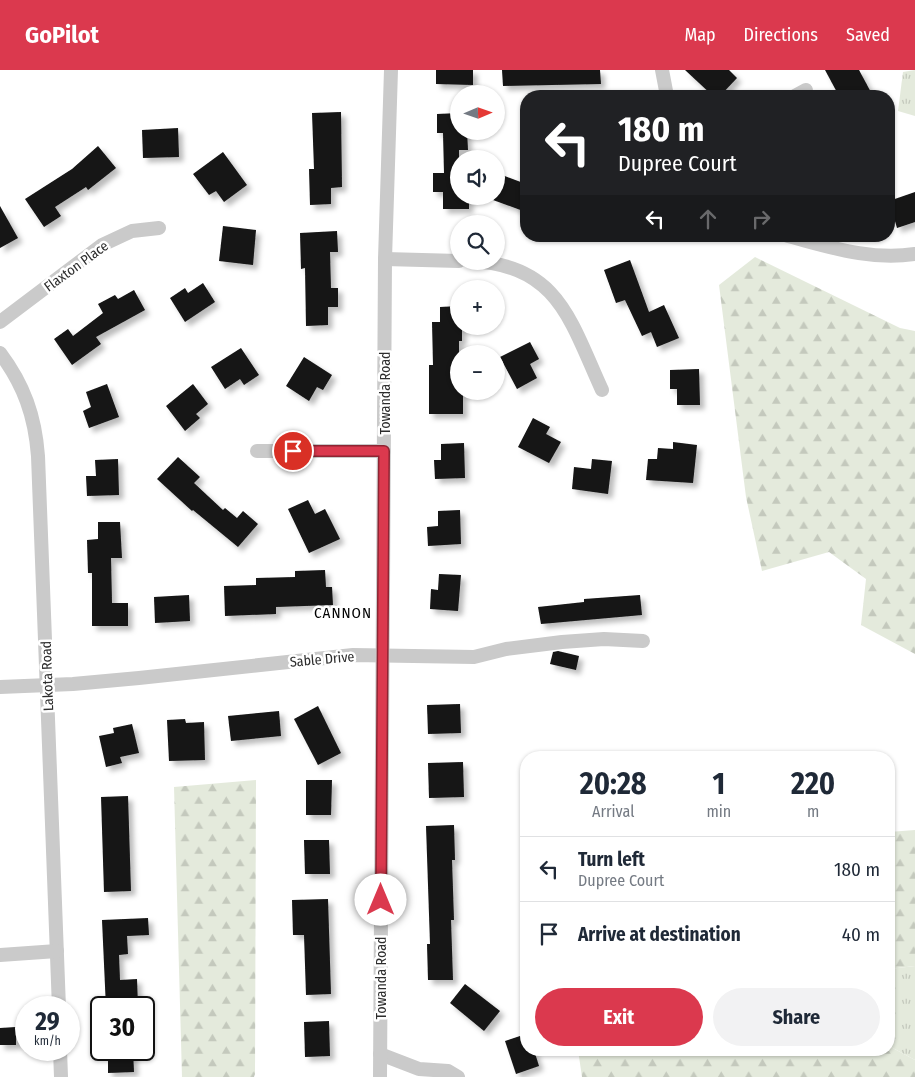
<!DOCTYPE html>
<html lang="en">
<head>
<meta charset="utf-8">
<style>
	:root { --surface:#fff; --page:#f2f2f3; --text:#1f2937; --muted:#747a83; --line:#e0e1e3; --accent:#db394e }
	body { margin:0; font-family:"Fira Sans Condensed",sans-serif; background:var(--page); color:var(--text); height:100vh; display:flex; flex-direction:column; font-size:19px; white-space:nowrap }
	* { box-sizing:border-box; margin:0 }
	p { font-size:16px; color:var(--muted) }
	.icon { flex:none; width:28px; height:28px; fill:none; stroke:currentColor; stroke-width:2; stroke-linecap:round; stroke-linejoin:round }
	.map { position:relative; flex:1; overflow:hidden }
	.drawer { position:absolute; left:520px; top:681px; width:375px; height:305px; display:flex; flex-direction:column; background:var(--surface); border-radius:20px; box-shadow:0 1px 4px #0004 }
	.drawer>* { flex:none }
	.guide { position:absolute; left:520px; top:20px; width:375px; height:152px; border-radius:20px; box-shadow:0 1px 4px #0004; background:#202124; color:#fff; overflow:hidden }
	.needle { width:32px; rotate:88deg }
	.buttons { position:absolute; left:450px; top:15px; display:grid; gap:10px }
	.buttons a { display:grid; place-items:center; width:55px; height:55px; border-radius:50%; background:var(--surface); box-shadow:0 1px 4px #0004; font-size:25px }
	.speed { position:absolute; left:15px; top:926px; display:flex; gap:10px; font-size:25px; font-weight:700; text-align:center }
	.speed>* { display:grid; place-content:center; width:65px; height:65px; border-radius:50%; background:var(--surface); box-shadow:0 1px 4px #0004; line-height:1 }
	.speed small { font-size:12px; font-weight:400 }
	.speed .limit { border:2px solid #111; border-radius:8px; background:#fff; color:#111 }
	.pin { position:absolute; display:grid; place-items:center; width:42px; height:42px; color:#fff; margin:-21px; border:2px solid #fff; border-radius:50%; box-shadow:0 1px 5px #0007 }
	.me { position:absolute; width:55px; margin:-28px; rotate:0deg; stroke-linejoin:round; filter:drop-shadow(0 0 4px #0008) }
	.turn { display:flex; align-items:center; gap:18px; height:105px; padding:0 15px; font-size:22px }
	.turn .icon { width:65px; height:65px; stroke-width:2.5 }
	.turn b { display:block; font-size:35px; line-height:42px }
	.lanes { display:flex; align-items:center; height:48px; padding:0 15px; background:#0003; justify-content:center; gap:25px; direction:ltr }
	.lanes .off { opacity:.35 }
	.eta { display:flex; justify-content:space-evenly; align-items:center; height:85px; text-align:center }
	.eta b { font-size:30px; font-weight:700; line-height:35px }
	.primary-button { display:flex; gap:10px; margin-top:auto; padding:10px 15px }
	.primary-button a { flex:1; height:58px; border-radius:30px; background:var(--accent); color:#fff; font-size:20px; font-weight:700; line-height:58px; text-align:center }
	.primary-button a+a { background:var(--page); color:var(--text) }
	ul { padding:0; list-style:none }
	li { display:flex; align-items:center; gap:15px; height:65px; padding:0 15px; border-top:1px solid var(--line) }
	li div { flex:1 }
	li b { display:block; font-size:19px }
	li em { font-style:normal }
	header { display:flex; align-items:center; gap:30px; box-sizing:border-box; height:70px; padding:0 25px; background:var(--accent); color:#fff }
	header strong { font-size:24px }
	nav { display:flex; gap:28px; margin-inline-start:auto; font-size:18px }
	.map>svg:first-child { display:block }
	.grass { fill:url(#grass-tufts) }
	.forest { fill:url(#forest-firs) }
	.building { fill:#141414; filter:url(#shadow) }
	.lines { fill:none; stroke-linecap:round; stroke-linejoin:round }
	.minor { stroke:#cacaca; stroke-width:14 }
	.route-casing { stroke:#8e2533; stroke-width:12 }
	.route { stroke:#db394e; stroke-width:9 }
	.labels { text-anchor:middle; stroke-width:5; stroke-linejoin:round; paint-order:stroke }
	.street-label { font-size:14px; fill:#2d2d2d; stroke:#fff }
	.neighbourhood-label { font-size:15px; letter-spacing:1px; fill:#000; stroke:#fff }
</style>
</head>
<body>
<header>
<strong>GoPilot</strong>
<nav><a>Map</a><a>Directions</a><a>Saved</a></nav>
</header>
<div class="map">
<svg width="915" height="1007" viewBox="0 0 915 1007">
	<defs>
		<pattern id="grass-tufts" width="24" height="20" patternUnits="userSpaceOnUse" patternTransform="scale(1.25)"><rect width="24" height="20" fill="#e4eadc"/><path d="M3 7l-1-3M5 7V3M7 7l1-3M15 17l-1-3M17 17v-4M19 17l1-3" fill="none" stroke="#c4c9bd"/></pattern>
		<pattern id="forest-firs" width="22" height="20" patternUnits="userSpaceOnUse" patternTransform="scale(1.25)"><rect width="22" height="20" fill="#e4eadc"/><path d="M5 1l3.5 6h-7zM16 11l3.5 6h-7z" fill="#c4c9bd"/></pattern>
		<filter id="shadow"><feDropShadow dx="4.5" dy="4.5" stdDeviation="2.5" flood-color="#0004"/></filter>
	</defs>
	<rect width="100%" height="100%" fill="#fff"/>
	<!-- grass -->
	<g class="grass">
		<path d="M915,0v46l-17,-5 5,-39z"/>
		<path d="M915,896v94l-26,-14v-77z"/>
	</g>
	<!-- forest -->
	<g class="forest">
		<path d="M755,187l145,71 15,3v323l-54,-29 5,-46 -37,-27 -67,19 -16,-74 -27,-212z"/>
		<path d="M256,710l-1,294 -1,3h-72l-8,-290z"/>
		<path d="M915,760v136l-26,3v-137z"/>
		<path d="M889,976l26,14v17h-333l-4,-27h311z"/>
	</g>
	<!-- building -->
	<g class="building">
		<path d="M436,0h37v15l-37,-1z"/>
		<path d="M502,0h98l1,14 -98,2z"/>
		<path d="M685,0h44l8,8 -17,18h-7z"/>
		<path d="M825,0h34l14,26h-34z"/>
		<path d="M341,42l1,75 -11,1v16l-21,1 -1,-36h5l-2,-56z"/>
		<path d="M459,43v18h8l1,19h-9v46h10v13h-26v-17h-10v-19h11l-1,-40h-6v-19z"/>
		<path d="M178,58l1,29 -36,1 -1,-28z"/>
		<path d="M98,76l18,22 -28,22 -2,-3 -31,20 6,9 -17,11 -19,-28 47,-30z"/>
		<path d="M223,82l24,33 -23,17 -8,-11 -7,4 -16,-21z"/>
		<path d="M502,105l24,9v28l-33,-12 3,-4z"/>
		<path d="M915,122v30l-18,6 -8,-27z"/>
		<path d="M0,136l18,32 -18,10z"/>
		<path d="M223,156l33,4 -3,35 -34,-4z"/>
		<path d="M337,161l1,21h-8l1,36h7v19h-10v18l-22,1 -1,-58 -4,1 -1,-36z"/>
		<path d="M630,190l19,52 15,-7 15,33 -22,9 -6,-15 -9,4 -17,-36 -9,3 -12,-33z"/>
		<path d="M203,213l12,19 -30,20 -15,-24 15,-10 3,5z"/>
		<path d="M134,220l11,20 -49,27 5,7 -29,21 -18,-26 14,-10 5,7 30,-23 -5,-9 17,-9 3,4z"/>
		<path d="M459,236v20h3v15h-3v50h4v23h-34v-49h4l-1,-43h8v-15z"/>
		<path d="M530,272l9,17 -9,5 7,14 -20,11 -17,-32z"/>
		<path d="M241,278l18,27 -15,10 -4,-6 -15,10 -14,-22z"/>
		<path d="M304,287l28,18 -9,15 -6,-3 -8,14 -23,-15z"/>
		<path d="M699,299l1,36h-23v-16h-7v-19z"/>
		<path d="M107,314l12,33 -30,11 -6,-17 8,-4 -5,-15z"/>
		<path d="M193,314l15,20 -12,10 4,4 -15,13 -19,-25z"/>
		<path d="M533,348l17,9 -4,7 15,8 -12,21 -31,-16z"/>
		<path d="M673,372l24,3 -4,38 -47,-3 2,-21h9l1,-11 15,1z"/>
		<path d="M464,373l1,35 -30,1 -1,-19h7v-16z"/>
		<path d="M178,387l22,20 -6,6 29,27 2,-2 12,10 6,-7 15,13 -20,23 -45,-37 -1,1 -35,-32z"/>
		<path d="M118,389l1,36 -32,1 -1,-20h10l-1,-16z"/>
		<path d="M592,389l20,2 -4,33 -36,-5 2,-22 17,2z"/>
		<path d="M308,430l7,14 10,-5 15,30 -31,14 -21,-44z"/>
		<path d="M460,440l1,34 -33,2 -1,-19 11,-1v-15z"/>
		<path d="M98,452h22l2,36h-11l1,45h16v23h-36v-53h-4l-1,-33 11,-1z"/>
		<path d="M325,500l1,17h6l1,18 -57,2v7l-51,2 -1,-30 32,-1v-7l39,-1v-6z"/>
		<path d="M439,504l22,1 -3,36 -28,-2 1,-20 7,1z"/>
		<path d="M189,525l1,26 -35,2 -1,-26z"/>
		<path d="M640,525l2,20 -101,9 -3,-17 46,-5v-3z"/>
		<path d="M558,581l21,5 -3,14 -26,-6 3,-12z"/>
		<path d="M460,634l1,29 -33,1 -1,-29z"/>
		<path d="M318,636l23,47 -23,12 -24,-46z"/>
		<path d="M279,641l2,25 -50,5 -3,-25z"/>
		<path d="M185,649l1,4 18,-1 1,38 -36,1 -2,-41z"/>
		<path d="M132,654l7,29 -19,4 2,6 -16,4 -7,-31 15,-3 -1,-5z"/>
		<path d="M463,692l1,35 -35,1 -1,-35z"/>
		<path d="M306,710h26l-1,35h-25z"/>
		<path d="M128,726l3,95 -27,1 -3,-95z"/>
		<path d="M454,755l1,35h-3l2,60h-3l2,60h-25l-1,-36h3l-4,-118z"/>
		<path d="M304,770h25l1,34h-25z"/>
		<path d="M328,829l3,95 -25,1 -2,-60h-11l-1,-35z"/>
		<path d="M148,848l1,17 -22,1 1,18 -9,1 1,25 17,-1 1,27 -32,2 -4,-88z"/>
		<path d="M465,914l35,27 -16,20 -34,-28z"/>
		<path d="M329,951l1,35 -25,1 -1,-35z"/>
		<path d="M16,957v18h-16v-17z"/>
		<path d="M526,964v16h8l5,16 -23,8 -11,-33z"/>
		<path d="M108,980h25l1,22 -26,1z"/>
	</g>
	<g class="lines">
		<!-- minor -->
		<g class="minor">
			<path d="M662,0l5,26"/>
			<path d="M795,26l11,-6"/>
			<path d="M788,166c42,11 83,25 127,18"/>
			<path d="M385,189l74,2"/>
			<path d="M469,191c89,3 101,59 133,129"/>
			<path d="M0,252l102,-77 30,-14 27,-3"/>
			<path d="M0,283c24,32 35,63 38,103l21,552"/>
			<path d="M257,381h127"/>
			<path d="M0,617l73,-3 66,-6 214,-23 121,2 32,-8 56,-7 42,-3 39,2"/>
			<path d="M0,885l57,-4"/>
			<path d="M60,980l1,27"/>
			<path d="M380,984l39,15 29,2 10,6"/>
			<path d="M380,1007l5,-818 6,-189"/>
		</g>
	</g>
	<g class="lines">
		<!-- route casing -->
		<g class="route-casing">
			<path id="route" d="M293,381h91l-3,449"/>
		</g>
		<!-- route -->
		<use href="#route" class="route"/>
	</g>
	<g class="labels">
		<!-- street labels -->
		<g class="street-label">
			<text transform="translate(76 196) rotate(-36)" y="5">Flaxton Place</text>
			<text transform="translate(385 323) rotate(-90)" y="5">Towanda Road</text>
			<text transform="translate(322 589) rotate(-5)" y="5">Sable Drive</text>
			<text transform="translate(47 606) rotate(-92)" y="5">Lakota Road</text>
			<text transform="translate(381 908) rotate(-90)" y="5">Towanda Road</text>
		</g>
		<!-- neighbourhood labels -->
		<g class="neighbourhood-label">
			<text x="343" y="548">CANNON</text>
		</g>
	</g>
</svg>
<div class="buttons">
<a><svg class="needle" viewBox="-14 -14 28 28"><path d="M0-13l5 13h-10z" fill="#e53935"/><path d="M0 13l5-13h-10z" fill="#747a83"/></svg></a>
<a><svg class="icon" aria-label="sound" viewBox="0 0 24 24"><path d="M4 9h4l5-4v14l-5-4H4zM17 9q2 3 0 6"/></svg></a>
<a><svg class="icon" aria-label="search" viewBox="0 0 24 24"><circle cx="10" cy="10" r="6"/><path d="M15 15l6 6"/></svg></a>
<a>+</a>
<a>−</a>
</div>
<div class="speed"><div>29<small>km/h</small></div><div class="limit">30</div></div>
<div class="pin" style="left:293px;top:381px;background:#d93025"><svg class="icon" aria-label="arrive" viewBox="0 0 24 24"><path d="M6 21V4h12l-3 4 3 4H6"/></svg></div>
<svg class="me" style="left:381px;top:830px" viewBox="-20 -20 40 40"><circle r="19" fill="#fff"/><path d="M0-13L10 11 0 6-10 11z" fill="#db394e"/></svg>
<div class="guide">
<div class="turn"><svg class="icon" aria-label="left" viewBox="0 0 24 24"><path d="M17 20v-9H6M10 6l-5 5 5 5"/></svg><div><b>180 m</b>Dupree Court</div></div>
<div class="lanes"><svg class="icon" aria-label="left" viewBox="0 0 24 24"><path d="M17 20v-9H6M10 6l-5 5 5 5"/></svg><svg class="icon off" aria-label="ahead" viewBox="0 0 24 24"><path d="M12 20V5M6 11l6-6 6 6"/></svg><svg class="icon off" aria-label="right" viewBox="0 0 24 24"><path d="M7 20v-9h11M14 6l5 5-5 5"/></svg></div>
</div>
<section class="drawer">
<div class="eta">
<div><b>20:28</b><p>Arrival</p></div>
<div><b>1</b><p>min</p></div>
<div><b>220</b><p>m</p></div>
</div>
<ul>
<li><svg class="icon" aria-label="left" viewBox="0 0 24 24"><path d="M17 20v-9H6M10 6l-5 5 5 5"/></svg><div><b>Turn left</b><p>Dupree Court</p></div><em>180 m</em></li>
<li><svg class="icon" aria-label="arrive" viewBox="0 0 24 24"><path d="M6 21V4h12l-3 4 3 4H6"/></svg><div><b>Arrive at destination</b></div><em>40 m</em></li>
</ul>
<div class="primary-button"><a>Exit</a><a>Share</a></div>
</section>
</div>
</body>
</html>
